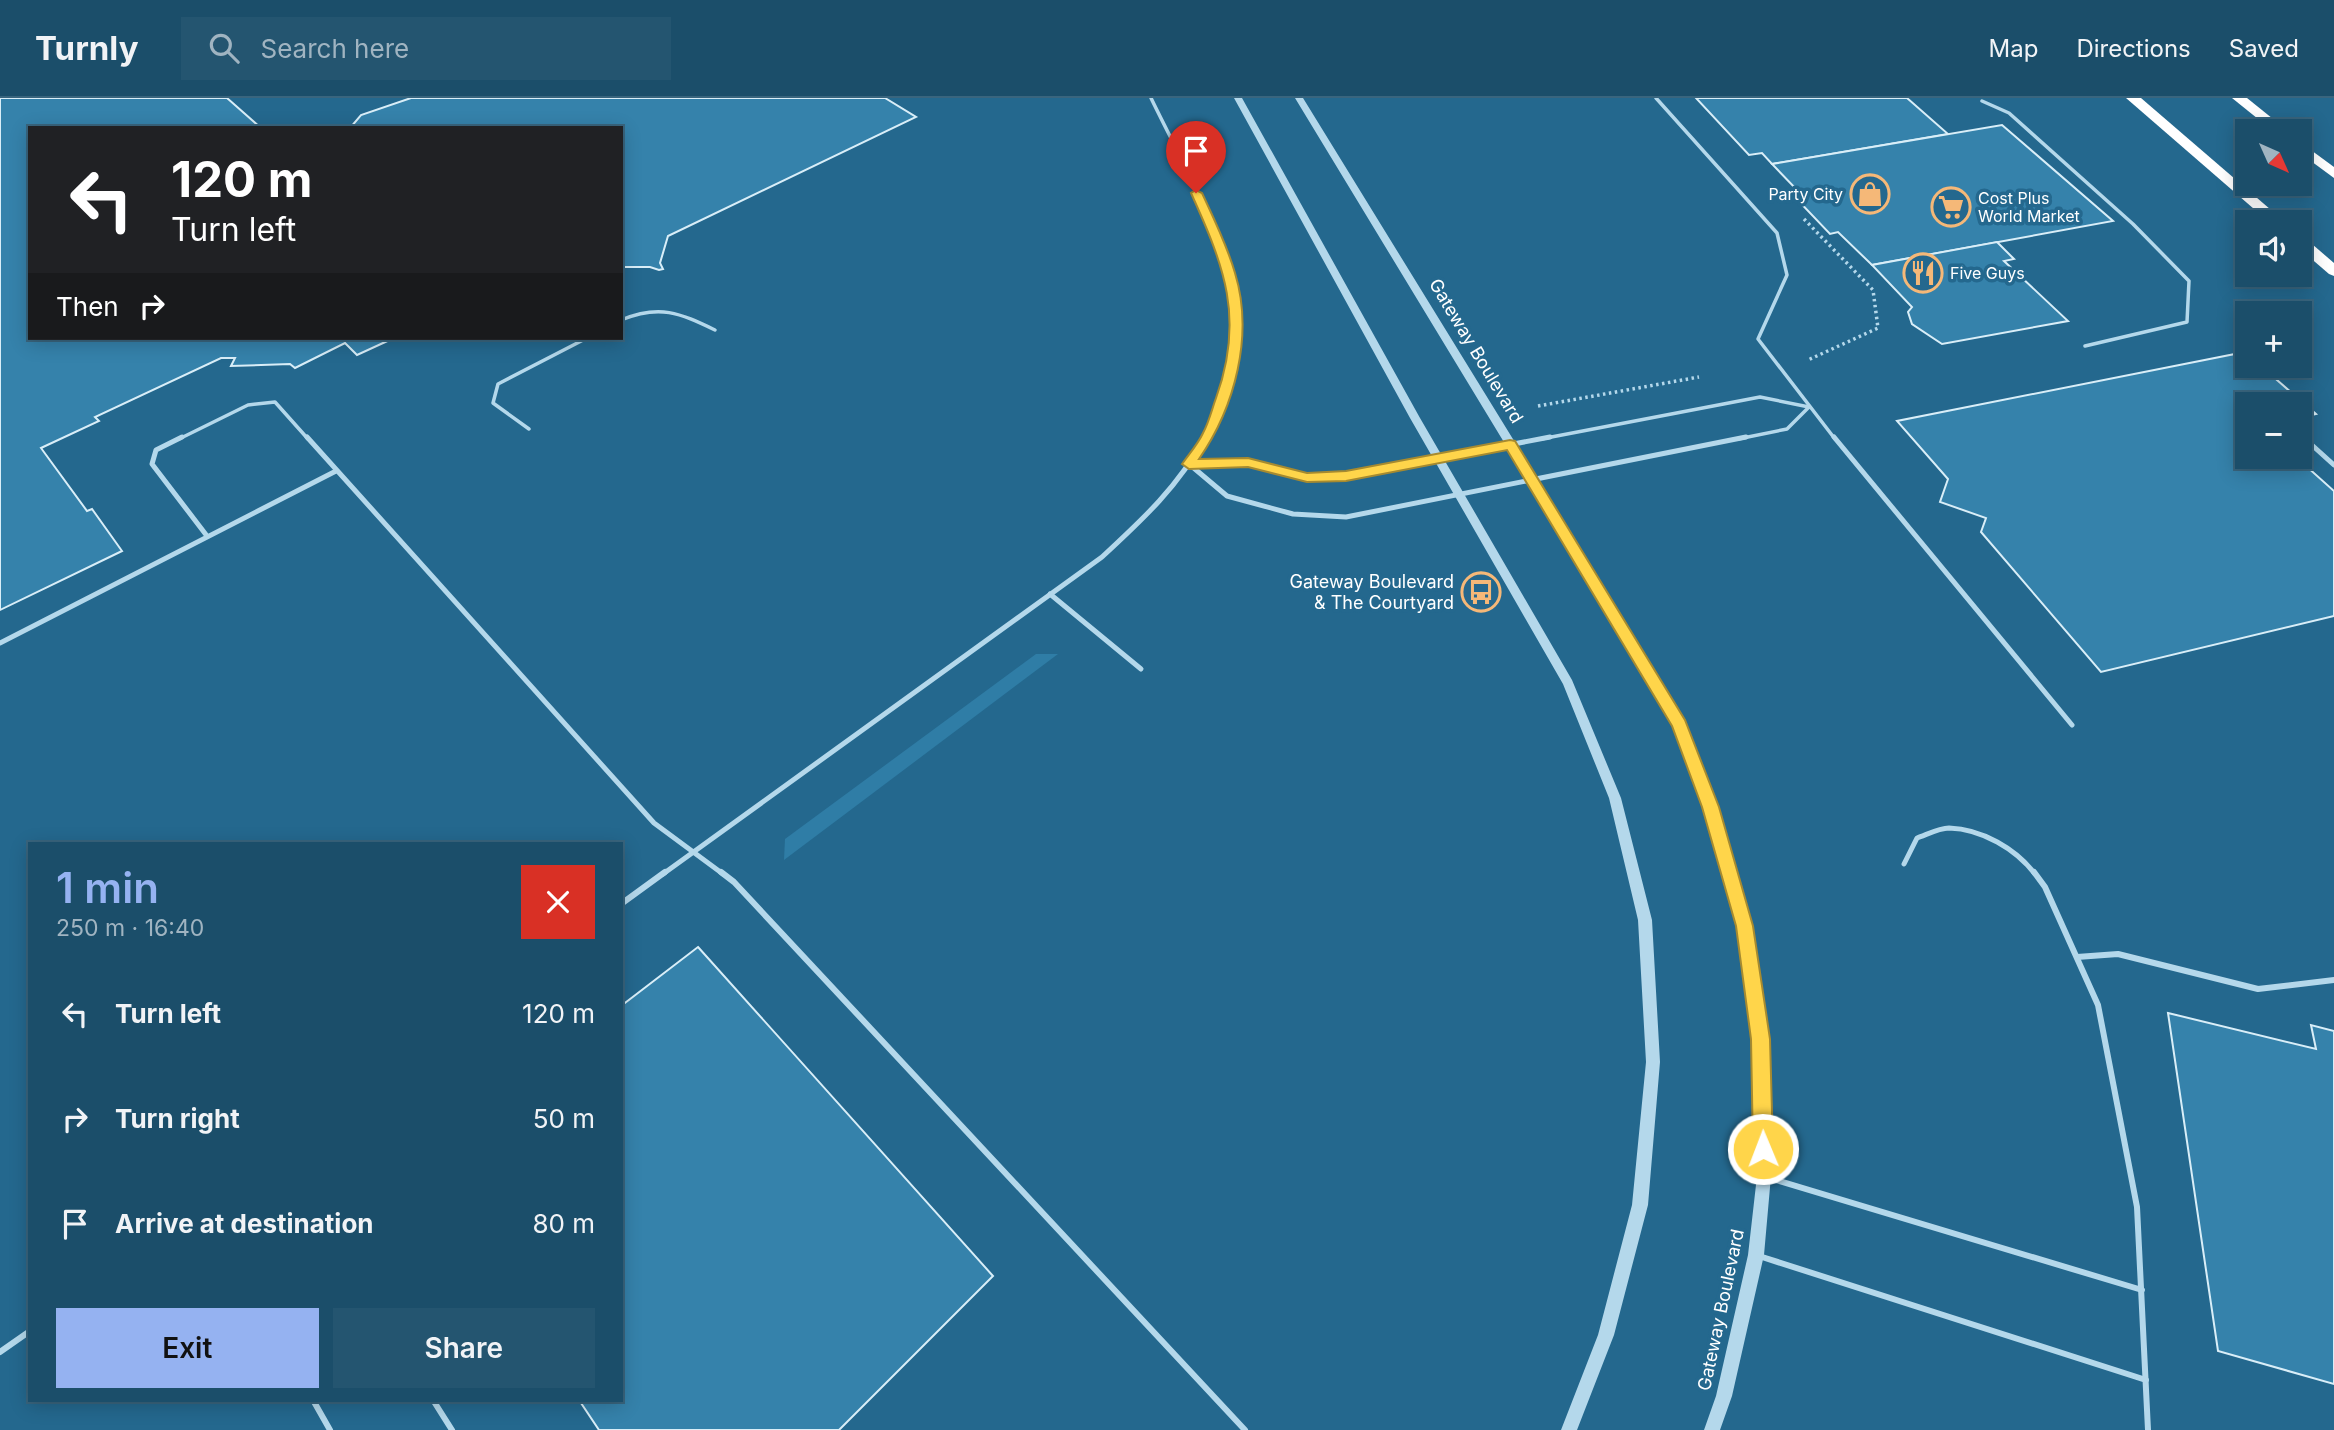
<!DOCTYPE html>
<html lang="en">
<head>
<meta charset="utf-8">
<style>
	:root { --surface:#1b4e6a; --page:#245570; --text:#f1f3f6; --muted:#a0b4c1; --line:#39657e; --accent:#95b2f1 }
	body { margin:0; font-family:Inter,sans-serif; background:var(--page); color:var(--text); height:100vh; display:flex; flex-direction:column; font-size:26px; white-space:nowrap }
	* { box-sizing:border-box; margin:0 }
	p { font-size:23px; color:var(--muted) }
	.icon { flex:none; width:38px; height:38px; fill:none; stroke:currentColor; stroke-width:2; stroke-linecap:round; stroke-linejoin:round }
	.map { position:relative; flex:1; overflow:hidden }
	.sheet { position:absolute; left:28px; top:744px; width:595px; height:560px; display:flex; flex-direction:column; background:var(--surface); border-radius:0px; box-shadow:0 4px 18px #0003,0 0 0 2px var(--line) }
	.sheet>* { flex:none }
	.banner { position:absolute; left:28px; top:28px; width:595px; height:214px; border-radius:0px; box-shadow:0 4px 18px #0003,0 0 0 2px var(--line); background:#202124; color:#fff; overflow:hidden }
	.needle { width:46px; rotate:135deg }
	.tools { position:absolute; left:2235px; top:21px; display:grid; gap:14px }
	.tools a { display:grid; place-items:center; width:77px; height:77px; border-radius:0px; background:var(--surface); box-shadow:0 4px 18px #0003,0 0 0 2px var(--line); font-size:35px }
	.pin { position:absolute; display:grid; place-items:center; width:60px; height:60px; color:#fff; margin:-72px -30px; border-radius:50% 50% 50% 0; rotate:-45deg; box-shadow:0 0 7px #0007 }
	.pin .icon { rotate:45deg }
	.me { position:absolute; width:77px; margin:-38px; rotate:359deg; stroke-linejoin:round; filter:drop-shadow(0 0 5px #0008) }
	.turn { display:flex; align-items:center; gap:24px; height:147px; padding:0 28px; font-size:32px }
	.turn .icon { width:91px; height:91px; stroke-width:2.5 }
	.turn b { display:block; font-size:49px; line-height:60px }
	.then { display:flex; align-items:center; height:66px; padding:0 28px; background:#0003; gap:14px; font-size:26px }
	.round { display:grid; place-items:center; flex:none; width:74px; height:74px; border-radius:0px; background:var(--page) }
	.overview { display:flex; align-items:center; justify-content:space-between; height:119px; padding:0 28px }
	h1 { font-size:42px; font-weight:600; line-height:52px; color:var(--accent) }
	.button { display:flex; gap:14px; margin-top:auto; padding:14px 28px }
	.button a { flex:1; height:80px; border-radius:0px; background:var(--accent); color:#111; font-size:28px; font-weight:600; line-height:80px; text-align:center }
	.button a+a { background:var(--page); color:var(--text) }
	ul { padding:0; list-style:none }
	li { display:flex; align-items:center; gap:21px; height:105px; padding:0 28px }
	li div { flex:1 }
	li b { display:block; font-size:26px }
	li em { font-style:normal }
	header { display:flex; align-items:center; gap:42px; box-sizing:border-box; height:98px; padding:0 35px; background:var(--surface); border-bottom:2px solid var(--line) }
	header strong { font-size:33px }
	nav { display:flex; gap:38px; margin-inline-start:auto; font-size:24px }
	.search { width:490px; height:63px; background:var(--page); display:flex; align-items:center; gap:18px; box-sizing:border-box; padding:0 24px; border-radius:0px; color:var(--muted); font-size:26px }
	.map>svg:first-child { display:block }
	.green { fill:#2f7da6 }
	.building { fill:#3582ab; stroke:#d9eef8; stroke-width:2 }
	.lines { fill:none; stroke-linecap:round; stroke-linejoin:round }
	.path { stroke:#b4d8eb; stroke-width:3.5; stroke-dasharray:2.5 3.5; stroke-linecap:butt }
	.service-far2 { stroke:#b4d8eb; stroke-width:3.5 }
	.service-far1 { stroke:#b4d8eb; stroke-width:5 }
	.service { stroke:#b4d8eb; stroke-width:6 }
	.tertiary { fill:#b4d8eb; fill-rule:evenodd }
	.motorway { fill:#fff; fill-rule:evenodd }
	.route { fill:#ffd54a; stroke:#a68a30; stroke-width:2 }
	.labels { text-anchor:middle; stroke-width:7; stroke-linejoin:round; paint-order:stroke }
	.far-poi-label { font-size:16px; fill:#fff; stroke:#24688e; text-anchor:start }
	.street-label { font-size:18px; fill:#fff; stroke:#24688e }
	.poi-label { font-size:18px; fill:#fff; stroke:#24688e; text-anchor:end }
</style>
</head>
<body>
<header>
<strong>Turnly</strong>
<div class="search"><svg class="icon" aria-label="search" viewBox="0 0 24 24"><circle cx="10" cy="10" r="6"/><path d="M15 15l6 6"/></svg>Search here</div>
<nav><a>Map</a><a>Directions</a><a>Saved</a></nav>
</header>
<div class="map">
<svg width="2334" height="1332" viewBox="0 0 2334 1332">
	<rect width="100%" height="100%" fill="#24688e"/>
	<!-- green -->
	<path class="green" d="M1036,556h22l-274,206 1,-21z"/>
	<!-- building -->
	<g class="building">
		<path d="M0,0h227l34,30h-231v210h364l-37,17 -12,-12 -50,25 -5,-4 -59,2 4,-8h-14l-126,59 4,4 -58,27 46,63 5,-2 30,42 -122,59z"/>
		<path d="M411,0h474l31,19 -248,119 -8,27 3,6 -4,1 -9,-3h-29v-139h-271l11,-13z"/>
		<path d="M1696,0h211l41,36 -176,30 -10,-11 -13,2z"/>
		<path d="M2002,27l111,96 -241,44 -34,-33 -8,2 -39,-41 8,-1 -27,-28z"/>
		<path d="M1997,144l17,17 -10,2 64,60 -126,23 -30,-20 -4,-12 4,-5 -40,-42z"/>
		<path d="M2245,254l2,14h14l55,48 -16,4v-14h-53v53h49l38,34v125l-233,56 -120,-140 5,-14 -46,-16 8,-23 -51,-58z"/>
		<path d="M698,849l295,329 -154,154h-240l-20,-30h42v-394z"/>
		<path d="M2168,915l148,36 -5,-24 23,6v353l-116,-33z"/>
	</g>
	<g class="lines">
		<!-- path -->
		<g class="path">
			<path d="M1804,121l69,71 5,38 -70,32"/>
			<path d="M1538,308l161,-29"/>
		</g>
		<!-- service-far2 -->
		<g class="service-far2">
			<path d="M1151,0c56,116 124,212 53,341"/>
			<path d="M1656,0l121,135 10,42 -29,64 77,100"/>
			<path d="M1982,3l27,12 124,111 56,57 -2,41 -102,24"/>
			<path d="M621,222c39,-16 58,-7 94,10"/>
			<path d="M529,331l-36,-26 5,-19 89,-46"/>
			<path d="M2300,336l5,5"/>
			<path d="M179,341l69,-34 27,-3 33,37"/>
			<path d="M1541,341l219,-42 49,10"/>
			<path d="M1738,341l49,-10 22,-22"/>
		</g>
		<!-- service-far1 -->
		<g class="service-far1">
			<path d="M182,339l-26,13 -4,14 55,72"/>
			<path d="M307,339l347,386 69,51"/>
			<path d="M1834,339l238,288"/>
			<path d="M2303,339l31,28"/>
			<path d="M1189,366l38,32 66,18 53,3 400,-80"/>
			<path d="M1189,366l59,-2 59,16 39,-2 204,-39"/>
			<path d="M1050,496l91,75"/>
			<path d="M0,545l336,-172"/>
			<path d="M1904,766l13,-26c9,-3 22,-10 32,-10 33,1 67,21 86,46"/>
			<path d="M663,776l439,-317c40,-37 77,-71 103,-120"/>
		</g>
		<!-- service -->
		<g class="service">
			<path d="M721,774l13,10 511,548"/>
			<path d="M2034,774l11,15 53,118 39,202 11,223"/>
			<path d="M621,806l44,-32"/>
			<path d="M2077,859l41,-3 140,35 76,-9"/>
			<path d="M1766,1079l376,113"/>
			<path d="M1759,1158l387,124"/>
			<path d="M0,1254l30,-21"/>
			<path d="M313,1302l17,30"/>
			<path d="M433,1302l19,30"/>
		</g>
		<!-- tertiary -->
		<g class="tertiary">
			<path d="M1234,0h8l178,320 152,262 49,118 31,122 8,142 -12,143 -34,130 -37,95h-16l37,-95 34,-130 14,-143 -8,-142 -29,-122 -46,-114 -153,-266z"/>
			<path d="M1295,0h8l261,424 119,200 34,85 35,119 15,113 4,137 -7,79 -32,141 -12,34h-16l12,-34 32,-141 9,-79 -4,-137 -15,-113 -33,-119 -31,-81 -118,-198z"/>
		</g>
		<!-- motorway -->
		<g class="motorway">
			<path d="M2126,0h15l144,124h-16z"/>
			<path d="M2232,0h15l41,33h-15z"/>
			<path d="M2300,44l34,25v11l-34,-25z"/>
			<path d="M2300,138l5,2 29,25v13l-5,-2 -29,-25z"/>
		</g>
	</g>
	<!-- route -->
	<path class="route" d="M1196,92l6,3c12,26 25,52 33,80 19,62 0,134 -36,186l49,-1 59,15 39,-2 164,-31 5,1 170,279 34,87 34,119 17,113 3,110 -3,6 -7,3 -7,-3 -3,-6 -2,-110 -15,-113 -34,-119 -30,-81 -165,-276 -161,31 -39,1 -59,-15 -59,2 -7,-5c7,-10 16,-20 21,-31 6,-11 9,-24 13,-35 29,-80 8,-132 -25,-205z"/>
	<!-- icons -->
	<defs>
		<g id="shop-ring" transform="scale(2.0125)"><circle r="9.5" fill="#24688e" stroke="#f5b878" stroke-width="1.5"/><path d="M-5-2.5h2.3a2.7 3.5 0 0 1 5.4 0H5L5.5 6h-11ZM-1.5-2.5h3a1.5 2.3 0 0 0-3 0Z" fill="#f5b878"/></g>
		<g id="supermarket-ring" transform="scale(2.0125)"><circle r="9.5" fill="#24688e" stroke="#f5b878" stroke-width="1.5"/><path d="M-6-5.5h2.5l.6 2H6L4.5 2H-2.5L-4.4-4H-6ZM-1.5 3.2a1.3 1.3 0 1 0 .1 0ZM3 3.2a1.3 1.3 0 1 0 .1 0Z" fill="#f5b878"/></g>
		<g id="restaurant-ring" transform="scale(2.0125)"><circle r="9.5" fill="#24688e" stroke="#f5b878" stroke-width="1.5"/><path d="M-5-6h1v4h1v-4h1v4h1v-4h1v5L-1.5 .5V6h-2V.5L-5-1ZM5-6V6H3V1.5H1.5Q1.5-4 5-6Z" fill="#f5b878"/></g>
		<g id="bus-ring" transform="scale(2.0125)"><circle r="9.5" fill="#24688e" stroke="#f5b878" stroke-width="1.5"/><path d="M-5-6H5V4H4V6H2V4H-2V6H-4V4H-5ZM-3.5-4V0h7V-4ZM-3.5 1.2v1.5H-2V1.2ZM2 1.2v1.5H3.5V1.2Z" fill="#f5b878"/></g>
	</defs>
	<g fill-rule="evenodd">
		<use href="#shop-ring" x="1870" y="96"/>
		<use href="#supermarket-ring" x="1951" y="109"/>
		<use href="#restaurant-ring" x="1923" y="175"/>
		<use href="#bus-ring" x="1481" y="494"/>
	</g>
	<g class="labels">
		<!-- far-poi labels -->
		<g class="far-poi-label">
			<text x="1843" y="102" text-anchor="end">Party City</text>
			<text x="1978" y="106">Cost Plus<tspan x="1978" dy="18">World Market</tspan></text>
			<text x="1950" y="181">Five Guys</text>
		</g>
		<!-- street labels -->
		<g class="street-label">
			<text transform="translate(1476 253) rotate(59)" y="6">Gateway Boulevard</text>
			<text transform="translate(1721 1212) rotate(-78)" y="6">Gateway Boulevard</text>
		</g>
		<!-- poi labels -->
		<g class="poi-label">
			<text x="1454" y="490">Gateway Boulevard<tspan x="1454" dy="21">&amp; The Courtyard</tspan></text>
		</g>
	</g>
</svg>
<div class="tools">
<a><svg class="needle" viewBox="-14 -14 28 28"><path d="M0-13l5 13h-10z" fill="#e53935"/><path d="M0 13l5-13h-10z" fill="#a0b4c1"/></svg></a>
<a><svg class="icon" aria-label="sound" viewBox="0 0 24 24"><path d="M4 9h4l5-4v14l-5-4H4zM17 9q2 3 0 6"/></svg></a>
<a>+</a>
<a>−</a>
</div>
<div class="pin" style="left:1196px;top:95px;background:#d93025"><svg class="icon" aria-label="arrive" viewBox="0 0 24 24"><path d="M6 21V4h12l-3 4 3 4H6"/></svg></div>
<svg class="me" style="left:1763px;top:1051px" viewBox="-20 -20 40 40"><circle r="17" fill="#ffd54a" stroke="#fff" stroke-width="3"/><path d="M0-11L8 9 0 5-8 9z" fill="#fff"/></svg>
<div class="banner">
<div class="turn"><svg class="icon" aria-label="left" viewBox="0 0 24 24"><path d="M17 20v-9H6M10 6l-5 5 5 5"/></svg><div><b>120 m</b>Turn left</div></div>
<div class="then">Then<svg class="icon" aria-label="right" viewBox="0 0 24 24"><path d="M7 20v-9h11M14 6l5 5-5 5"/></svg></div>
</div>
<section class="sheet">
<div class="overview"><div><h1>1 min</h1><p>250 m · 16:40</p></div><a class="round" style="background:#d93025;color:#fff"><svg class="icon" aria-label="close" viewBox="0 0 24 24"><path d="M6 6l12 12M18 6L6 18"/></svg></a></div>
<ul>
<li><svg class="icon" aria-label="left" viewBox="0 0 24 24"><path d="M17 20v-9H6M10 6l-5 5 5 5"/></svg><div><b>Turn left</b></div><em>120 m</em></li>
<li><svg class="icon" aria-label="right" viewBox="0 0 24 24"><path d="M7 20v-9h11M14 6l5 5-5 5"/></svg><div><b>Turn right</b></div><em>50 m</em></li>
<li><svg class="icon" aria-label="arrive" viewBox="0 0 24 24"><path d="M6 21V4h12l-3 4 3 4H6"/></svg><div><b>Arrive at destination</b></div><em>80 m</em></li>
</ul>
<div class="button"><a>Exit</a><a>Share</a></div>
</section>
</div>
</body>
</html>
